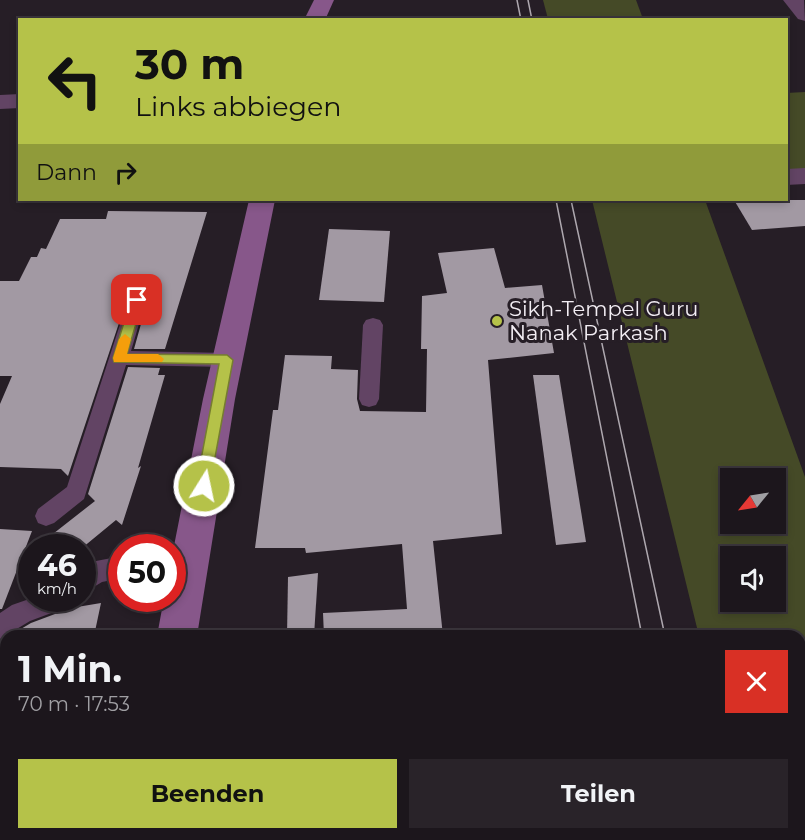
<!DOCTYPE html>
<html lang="de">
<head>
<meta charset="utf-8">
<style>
	:root { --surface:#1c161c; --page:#292329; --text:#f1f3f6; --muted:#a09fa3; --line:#3a353b; --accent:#b5c249 }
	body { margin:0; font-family:Montserrat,sans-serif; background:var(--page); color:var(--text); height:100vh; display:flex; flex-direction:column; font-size:22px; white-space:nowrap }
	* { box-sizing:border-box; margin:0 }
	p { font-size:20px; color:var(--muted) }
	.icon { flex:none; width:33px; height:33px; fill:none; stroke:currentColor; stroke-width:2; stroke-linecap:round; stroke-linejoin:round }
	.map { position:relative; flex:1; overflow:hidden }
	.panel { position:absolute; left:0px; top:630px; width:806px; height:210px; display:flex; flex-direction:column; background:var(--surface); border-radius:18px 18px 0 0; box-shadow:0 3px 9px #0003,0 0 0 2px var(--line) }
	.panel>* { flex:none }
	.hud { position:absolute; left:18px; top:18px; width:770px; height:183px; border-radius:0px; box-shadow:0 3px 9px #0003,0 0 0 2px var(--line); background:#b5c249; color:#111; overflow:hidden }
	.needle { width:39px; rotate:240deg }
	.tools { position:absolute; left:720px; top:468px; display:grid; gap:12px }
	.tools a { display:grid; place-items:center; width:66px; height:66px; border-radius:0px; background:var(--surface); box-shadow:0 3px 9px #0003,0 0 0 2px var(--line); font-size:30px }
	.speed { position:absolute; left:18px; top:534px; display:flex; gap:12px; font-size:30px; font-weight:700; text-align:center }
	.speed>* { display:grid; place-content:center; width:78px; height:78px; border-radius:50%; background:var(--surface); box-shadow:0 3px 9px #0003,0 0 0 2px var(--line); line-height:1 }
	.speed small { font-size:15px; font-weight:400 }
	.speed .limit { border:9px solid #d22; background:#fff; color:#111 }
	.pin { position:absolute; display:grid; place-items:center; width:51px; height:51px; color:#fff; margin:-26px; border-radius:12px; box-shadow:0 3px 9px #0006 }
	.me { position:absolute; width:66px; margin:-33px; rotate:10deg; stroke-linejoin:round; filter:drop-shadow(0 0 4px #0008) }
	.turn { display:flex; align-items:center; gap:21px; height:126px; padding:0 18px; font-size:27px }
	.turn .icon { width:78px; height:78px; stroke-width:2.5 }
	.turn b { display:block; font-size:42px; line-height:51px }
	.then { display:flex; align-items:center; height:57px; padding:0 18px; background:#0003; gap:12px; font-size:22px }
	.round { display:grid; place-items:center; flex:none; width:63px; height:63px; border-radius:0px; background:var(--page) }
	.summary { display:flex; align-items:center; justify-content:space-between; height:102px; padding:0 18px }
	h1 { font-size:36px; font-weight:700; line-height:45px }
	.button { display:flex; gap:12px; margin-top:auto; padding:12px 18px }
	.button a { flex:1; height:69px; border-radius:0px; background:var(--accent); color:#111; font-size:24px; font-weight:700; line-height:69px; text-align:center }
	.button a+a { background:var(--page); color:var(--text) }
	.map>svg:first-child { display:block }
	.green { fill:#454a27; fill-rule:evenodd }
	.building { fill:#a299a3 }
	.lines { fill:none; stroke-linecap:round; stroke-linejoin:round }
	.service { fill:#624464; fill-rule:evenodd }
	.minor { fill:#624464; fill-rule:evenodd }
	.secondary { fill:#87578a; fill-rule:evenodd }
	.tram { stroke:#aea8af; stroke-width:1.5 }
	.route { fill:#b5c249; stroke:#767e2f; stroke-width:1.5 }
	.slow { fill:#f59e0b }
	.poi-dot { fill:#b5c249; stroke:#261e26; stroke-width:2 }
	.labels { text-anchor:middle; stroke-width:6; stroke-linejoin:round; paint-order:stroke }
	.poi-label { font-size:21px; fill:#f3eef4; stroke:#261e26; text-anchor:start }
</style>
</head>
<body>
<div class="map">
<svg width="805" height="840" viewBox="0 0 805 840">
	<rect width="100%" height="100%" fill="#261e26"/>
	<!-- green -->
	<g class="green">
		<path d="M543,0h93l7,19h-95z"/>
		<path d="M805,92v80l-19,2v-81z"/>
		<path d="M592,200h113l100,277v187h-5v-28h-101zM730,478h46v46h-46zM730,556h46v46h-46z"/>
	</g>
	<!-- building -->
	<g class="building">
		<path d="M734,200h71v26l-53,4z"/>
		<path d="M108,211l99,1 -42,137h-31l14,-50 -3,-6 -7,-2 -9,2 -61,183 -7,-7 -61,-2v-63l12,-28h-12v-95h19l12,-24h6l4,-9 5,1 14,-30h46z"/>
		<path d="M329,229l61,2 -6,71 -65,-2z"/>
		<path d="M494,248l11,40 37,-3 12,68 -66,7 14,174 -69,7 10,95h-119l-1,-23 84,-4 -5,-65 -96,9 -1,-5h-50l18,-138h5l7,-55 47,1 -1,13 27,1 -1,29 3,12 66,1 1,-63h-6l1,-53 25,-3 -9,-40z"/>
		<path d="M128,367l32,1 -2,7h7l-27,93 3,-2 -19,59 -6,-5 -34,28h-47l60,-47 -7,-7z"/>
		<path d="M533,375h26l27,167 -30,3z"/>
		<path d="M0,529l32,2 -30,78h-2z"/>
		<path d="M318,573l-4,63h-27l1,-59z"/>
		<path d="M101,603l-7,33h-85l22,-13 40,-15z"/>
	</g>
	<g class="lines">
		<!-- service -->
		<g class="service">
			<path d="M137,293l7,2 2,5 -15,51 96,2 7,2 3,5 -3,5 -7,2 -101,-2 -42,134 -30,24 -8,3 -8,-3 -3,-7 3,-7 29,-22 61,-187 2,-5z"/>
			<path d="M373,318l7,2 3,5 -4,74 -3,6 -7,2 -7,-2 -3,-6 4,-74 3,-5z"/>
			<path d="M122,556v22l-20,4 -20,12v-26l14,-7z"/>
			<path d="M32,598h41l-3,8 -40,15 -30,18v-26l12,-8z"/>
			<path d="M800,712l5,2v44l-5,-3z"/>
		</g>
		<!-- minor -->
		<g class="minor">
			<path d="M783,0h21l1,21 -7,-2z"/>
			<path d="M20,94v14l-20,1v-14z"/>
			<path d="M805,168v16l-19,1v-16z"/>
		</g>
		<!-- secondary -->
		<g class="secondary">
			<path d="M314,0h20l-9,20h-21z"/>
			<path d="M249,200h26l-40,199 -38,237h-40l7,-38h8v-42l31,-157z"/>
			<path d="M117,834h46l-1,6h-46z"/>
			<rect x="183" y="834" width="46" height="6"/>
		</g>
		<!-- tram -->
		<g class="tram">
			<path d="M517,0l4,20"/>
			<path d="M528,0l4,20"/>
			<path d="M556,200l86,436"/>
			<path d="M571,200l94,436"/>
			<path d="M682,834l2,6"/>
			<path d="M707,834l2,6"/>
		</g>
	</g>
	<!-- route -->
	<path class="route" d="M137,296l6,4 -16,54 100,1 6,5 -24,130h-10l-3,-4 23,-122 -105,-2 -1,-4 18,-58z"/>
	<!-- slow -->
	<path class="slow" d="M125,334l6,5 -4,15h31l6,5 -2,3h-48l-1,-4 6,-19z"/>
	<!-- markers -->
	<circle class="poi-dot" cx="497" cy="321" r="6"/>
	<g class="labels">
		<!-- poi labels -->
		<g class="poi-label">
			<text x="509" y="316">Sikh-Tempel Guru<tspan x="509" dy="24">Nanak Parkash</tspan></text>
		</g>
	</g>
</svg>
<div class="tools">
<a><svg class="needle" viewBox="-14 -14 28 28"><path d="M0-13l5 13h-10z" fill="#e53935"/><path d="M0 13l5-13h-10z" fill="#a09fa3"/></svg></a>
<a><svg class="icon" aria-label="sound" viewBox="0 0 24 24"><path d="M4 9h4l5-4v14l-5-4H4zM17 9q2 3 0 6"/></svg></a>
</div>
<div class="speed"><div>46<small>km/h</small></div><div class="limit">50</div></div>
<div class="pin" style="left:137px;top:300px;background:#d93025"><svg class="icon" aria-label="arrive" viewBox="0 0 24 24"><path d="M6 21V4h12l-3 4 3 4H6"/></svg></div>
<svg class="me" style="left:204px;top:486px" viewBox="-20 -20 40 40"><circle r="17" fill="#b5c249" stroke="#fff" stroke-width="3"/><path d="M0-11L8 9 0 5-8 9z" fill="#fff"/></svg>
<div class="hud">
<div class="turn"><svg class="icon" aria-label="left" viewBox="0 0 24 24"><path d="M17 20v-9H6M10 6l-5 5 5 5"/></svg><div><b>30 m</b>Links abbiegen</div></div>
<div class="then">Dann<svg class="icon" aria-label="right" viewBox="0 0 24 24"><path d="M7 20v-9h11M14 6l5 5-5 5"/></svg></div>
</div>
<section class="panel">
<div class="summary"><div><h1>1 Min.</h1><p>70 m · 17:53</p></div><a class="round" style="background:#d93025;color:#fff"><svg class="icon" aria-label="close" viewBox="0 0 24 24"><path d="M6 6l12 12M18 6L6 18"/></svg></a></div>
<div class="button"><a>Beenden</a><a>Teilen</a></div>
</section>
</div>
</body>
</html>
